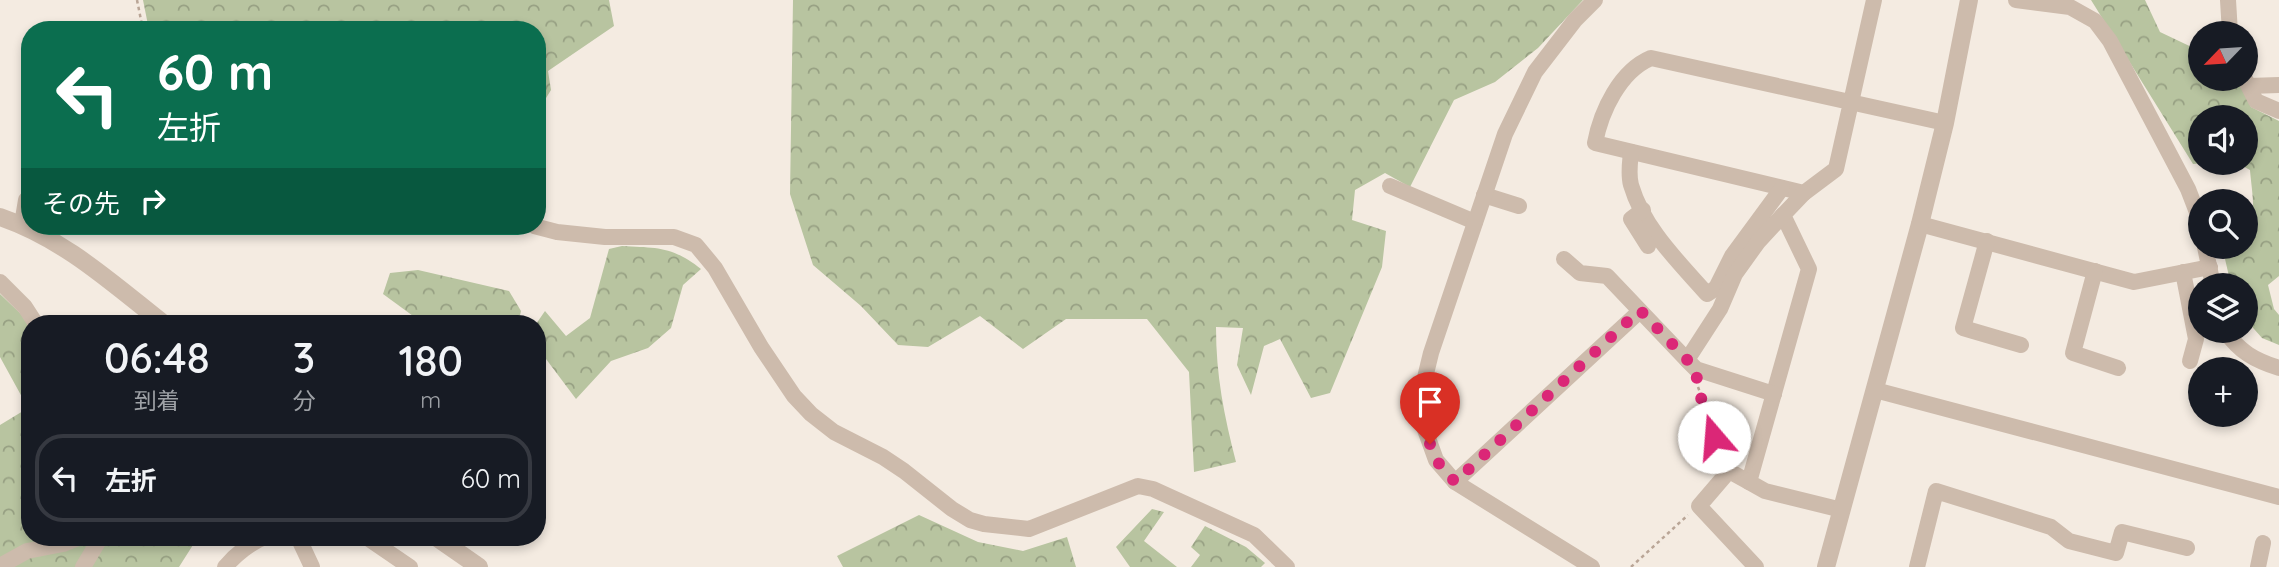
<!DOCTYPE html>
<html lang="ja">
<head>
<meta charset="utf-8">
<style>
	:root { --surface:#171b24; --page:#20242c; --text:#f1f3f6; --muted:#9ea1a6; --line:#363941 }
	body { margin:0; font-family:Quicksand,"Noto Sans JP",sans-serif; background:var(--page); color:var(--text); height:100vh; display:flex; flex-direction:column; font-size:26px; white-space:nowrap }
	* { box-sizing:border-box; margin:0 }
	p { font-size:23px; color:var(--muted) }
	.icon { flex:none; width:38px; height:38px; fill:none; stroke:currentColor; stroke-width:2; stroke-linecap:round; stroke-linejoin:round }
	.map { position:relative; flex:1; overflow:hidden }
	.drawer { position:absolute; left:21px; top:315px; width:525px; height:231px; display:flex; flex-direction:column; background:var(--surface); border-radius:28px; box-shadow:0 4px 10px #0003 }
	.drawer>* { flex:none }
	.guide { position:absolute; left:21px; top:21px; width:525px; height:214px; border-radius:28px; box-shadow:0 4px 10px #0003; background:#0b6e4f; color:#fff; overflow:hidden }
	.needle { width:46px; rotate:245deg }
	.buttons { position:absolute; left:2188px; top:21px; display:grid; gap:14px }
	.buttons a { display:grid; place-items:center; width:70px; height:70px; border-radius:50%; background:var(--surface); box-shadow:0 4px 10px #0003; font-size:35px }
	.pin { position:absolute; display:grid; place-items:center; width:60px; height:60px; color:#fff; margin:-72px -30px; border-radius:50% 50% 50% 0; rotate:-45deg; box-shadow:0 0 7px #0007 }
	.pin .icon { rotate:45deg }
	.me { position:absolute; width:77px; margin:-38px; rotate:342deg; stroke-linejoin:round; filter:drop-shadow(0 0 5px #0008) }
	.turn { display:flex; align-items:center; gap:24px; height:147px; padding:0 21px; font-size:32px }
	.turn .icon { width:91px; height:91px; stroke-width:2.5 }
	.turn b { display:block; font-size:49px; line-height:60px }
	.then { display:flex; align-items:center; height:66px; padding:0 21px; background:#0003; gap:14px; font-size:26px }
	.eta { display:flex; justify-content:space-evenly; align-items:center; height:119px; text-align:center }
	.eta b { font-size:42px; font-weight:600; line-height:49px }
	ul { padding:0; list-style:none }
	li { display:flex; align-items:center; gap:21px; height:88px; margin:0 14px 10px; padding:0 7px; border:4px solid var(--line); border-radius:28px }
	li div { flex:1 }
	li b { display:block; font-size:26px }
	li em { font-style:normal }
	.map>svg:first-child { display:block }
	.forest { fill:url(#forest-crowns) }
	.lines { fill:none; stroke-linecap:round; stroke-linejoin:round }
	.path { stroke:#b9a596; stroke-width:2.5; stroke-dasharray:3.5 3.5; stroke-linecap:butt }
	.minor { stroke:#cdbbac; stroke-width:16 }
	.tertiary { stroke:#cdbbac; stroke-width:18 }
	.route { stroke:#db2777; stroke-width:12; stroke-dasharray:0 21.6 }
</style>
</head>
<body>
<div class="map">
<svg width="2279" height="567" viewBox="0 0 2279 567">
	<defs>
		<pattern id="forest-crowns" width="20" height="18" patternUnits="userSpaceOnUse" patternTransform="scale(1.75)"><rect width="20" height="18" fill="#b8c4a0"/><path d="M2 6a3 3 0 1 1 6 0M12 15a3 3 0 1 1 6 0" fill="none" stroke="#97a083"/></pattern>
	</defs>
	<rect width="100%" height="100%" fill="#f4ebe1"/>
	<!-- forest -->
	<g class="forest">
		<path d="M143,0h466l5,26 -66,45 3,19 -8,13 -6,2v-75h-388z"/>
		<path d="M793,0h790l-45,48 -43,34 -41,18 -44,87 -25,-14 -30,17 -3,30 34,11 -4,36 -52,126 -19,5 -31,-59 -16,7 -13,49 -14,-30 6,-37 -27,-1c0,49 8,88 20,135l-42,10 -5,-100 -42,-53h-81l-43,30 -43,-33 -52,31 -30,-2 -37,-39 -48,-41 -23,-71z"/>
		<path d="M2091,0h54l15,32 40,19v28h38l13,28 28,14v155l-11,9 6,24 5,6v30l-17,-7 -15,-17 -2,-36h-14l-6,-26 9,-12h11c0,-11 2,-13 6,-23 5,-12 0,-40 -1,-54l-13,-7h8v-46h-45v46h6l-13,1z"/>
		<path d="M622,246c35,2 50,0 79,23l-18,16 -12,43 -23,20 -37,13 -35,38 -39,-52 -1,-23 9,-13 21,25 24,-18 19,-69z"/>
		<path d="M418,270l91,21 12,20 -3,13h-94l-41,-30 7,-21z"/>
		<path d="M0,294l22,21 8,13v209h168l-19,30h-179v-142l28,-17 -28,-51z"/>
		<path d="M1152,509l12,3 -20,29 33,26h-47l-14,-20z"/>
		<path d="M919,515l59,27 45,9 44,-14 9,30h-233l-6,-11z"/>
		<path d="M1205,526l41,21 19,16 -4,4h-70l9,-12 -9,-8z"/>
	</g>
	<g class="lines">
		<!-- path -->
		<g class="path">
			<path d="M137,0l6,30"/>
			<path d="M1698,387l12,32 8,36 3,5"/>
			<path d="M1631,567l57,-52"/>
		</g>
		<!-- minor -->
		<g class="minor">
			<path d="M1874,0l-38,169 -32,24 -209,-50c6,-32 25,-72 56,-85l294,65"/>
			<path d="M2016,0l54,7 25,14 15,20 78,148 12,31"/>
			<path d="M2228,0l2,33"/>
			<path d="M2245,79l11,22 23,10"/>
			<path d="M2249,86l30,-1"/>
			<path d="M1631,152c-1,11 -3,22 0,33 13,44 47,76 76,109l9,-6 16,-32 50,-68"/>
			<path d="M1390,186l85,36"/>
			<path d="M1804,193l-21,22 26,54 -60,213 16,9 77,19"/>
			<path d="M1484,195l35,11"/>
			<path d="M1643,210l-12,9 17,27"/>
			<path d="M22,224l4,-24 4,-4"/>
			<path d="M1920,224l214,58 76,-15"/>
			<path d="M534,226l23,6 48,5h69l22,8 19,23 46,79 33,49 17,18 23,18 49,25 21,14 48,38 18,11 14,4 45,5 109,-43 15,3 101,46 33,32"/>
			<path d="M1987,241l-24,87 58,17"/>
			<path d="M2205,247l8,38"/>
			<path d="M1564,259l16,14 27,3 80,84"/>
			<path d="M2095,271l-22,82 45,15"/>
			<path d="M2183,272l13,67 -6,22"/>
			<path d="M0,282l25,25 11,17"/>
			<path d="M2225,331c15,21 29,29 54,37"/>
			<path d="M1875,390l404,107"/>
			<path d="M1774,394l-78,-25 -9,-9 33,-51 15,-35 23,-32 25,-27"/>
			<path d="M1455,482l185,-171"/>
			<path d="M1749,482l-20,-11 -30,35 57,61"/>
			<path d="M298,537l14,30"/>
			<path d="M366,537l44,30"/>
			<path d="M0,566l27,-15 36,-7 17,-7"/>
			<path d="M83,567l18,-30"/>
			<path d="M225,567c10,-12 26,-25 40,-30"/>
			<path d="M1592,567l-137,-85 -19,-22 -12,-33 -2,-37 9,-37 74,-219 30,-62 40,-52 20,-20"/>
			<path d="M1917,567l19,-76 115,36 18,14 47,12 6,-21 65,16"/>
			<path d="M2258,567l5,-24"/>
		</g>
		<!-- tertiary -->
		<g class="tertiary">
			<path d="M0,217c63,21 113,67 164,107"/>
			<path d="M436,537l43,30"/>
			<path d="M1826,567l94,-343 25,-101 24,-123"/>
		</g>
	</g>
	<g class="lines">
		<!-- route -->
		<path class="route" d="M1430,444l6,16 19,22 185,-172 56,59 2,22 12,28 4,18"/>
	</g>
</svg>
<div class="buttons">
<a><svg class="needle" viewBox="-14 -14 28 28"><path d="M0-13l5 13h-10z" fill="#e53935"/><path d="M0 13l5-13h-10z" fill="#9ea1a6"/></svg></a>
<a><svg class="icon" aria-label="sound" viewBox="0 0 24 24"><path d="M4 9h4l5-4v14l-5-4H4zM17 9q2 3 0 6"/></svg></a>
<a><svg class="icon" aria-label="search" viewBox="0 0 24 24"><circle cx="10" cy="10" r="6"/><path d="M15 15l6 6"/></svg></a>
<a><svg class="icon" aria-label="layers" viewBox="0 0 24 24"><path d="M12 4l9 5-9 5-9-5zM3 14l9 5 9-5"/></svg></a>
<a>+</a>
</div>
<div class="pin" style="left:1430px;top:444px;background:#d93025"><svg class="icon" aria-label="arrive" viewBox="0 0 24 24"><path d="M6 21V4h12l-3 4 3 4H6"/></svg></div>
<svg class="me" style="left:1714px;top:437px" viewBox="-20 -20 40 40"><circle r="19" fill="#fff"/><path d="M0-13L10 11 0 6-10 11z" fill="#db2777"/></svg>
<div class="guide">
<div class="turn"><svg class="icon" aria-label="left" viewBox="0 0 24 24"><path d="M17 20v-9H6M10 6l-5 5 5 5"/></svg><div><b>60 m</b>左折</div></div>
<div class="then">その先<svg class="icon" aria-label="right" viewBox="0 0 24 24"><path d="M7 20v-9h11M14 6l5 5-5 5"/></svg></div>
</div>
<section class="drawer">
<div class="eta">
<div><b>06:48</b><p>到着</p></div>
<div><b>3</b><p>分</p></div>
<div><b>180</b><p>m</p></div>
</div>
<ul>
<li><svg class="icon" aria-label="left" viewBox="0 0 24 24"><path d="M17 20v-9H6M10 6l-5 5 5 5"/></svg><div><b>左折</b></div><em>60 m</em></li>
</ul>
</section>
</div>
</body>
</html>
